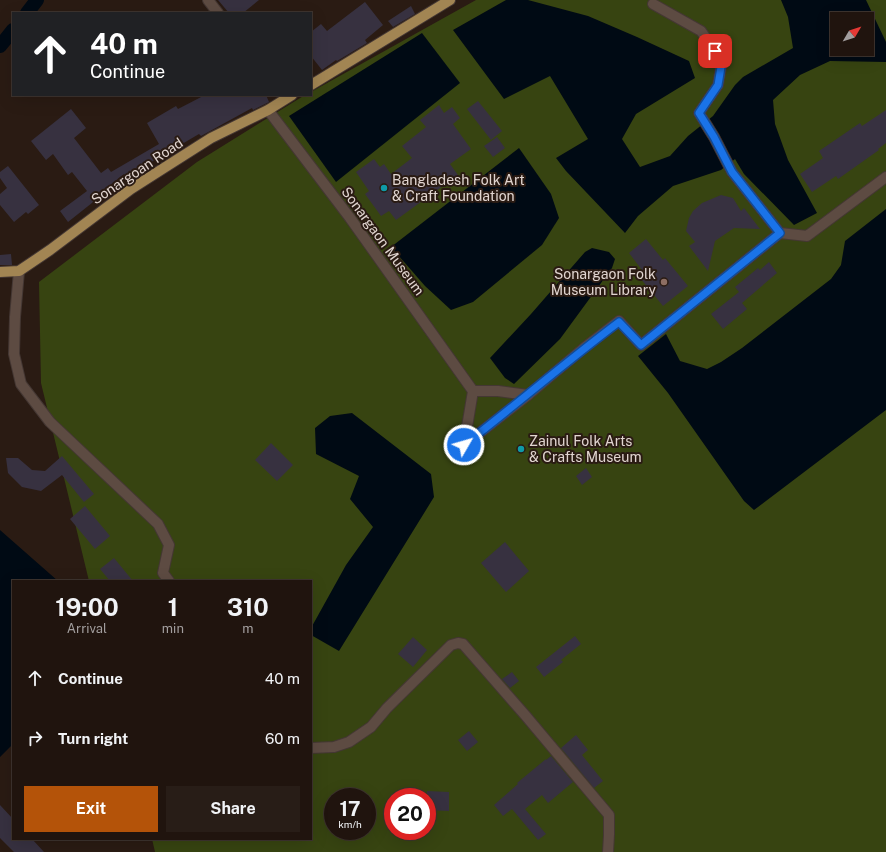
<!DOCTYPE html>
<html lang="en">
<head>
<meta charset="utf-8">
<style>
	:root { --surface:#20140e; --page:#281d17; --text:#f1f3f6; --muted:#a29e9e; --line:#3d332e; --accent:#b45309 }
	body { margin:0; font-family:"Public Sans",sans-serif; background:var(--page); color:var(--text); height:100vh; display:flex; flex-direction:column; font-size:15px; white-space:nowrap }
	* { box-sizing:border-box; margin:0 }
	p { font-size:13px; color:var(--muted) }
	.icon { flex:none; width:22px; height:22px; fill:none; stroke:currentColor; stroke-width:2; stroke-linecap:round; stroke-linejoin:round }
	.map { position:relative; flex:1; overflow:hidden }
	.details { position:absolute; left:12px; top:580px; width:300px; height:260px; display:flex; flex-direction:column; background:var(--surface); border-radius:0px; box-shadow:0 4px 16px #0002,0 0 0 1px var(--line) }
	.details>* { flex:none }
	.hud { position:absolute; left:12px; top:12px; width:300px; height:84px; border-radius:0px; box-shadow:0 4px 16px #0002,0 0 0 1px var(--line); background:#202124; color:#fff; overflow:hidden }
	.needle { width:26px; rotate:51deg }
	.controls { position:absolute; left:830px; top:12px; display:grid; gap:8px }
	.controls a { display:grid; place-items:center; width:44px; height:44px; border-radius:0px; background:var(--surface); box-shadow:0 4px 16px #0002,0 0 0 1px var(--line); font-size:20px }
	.speed { position:absolute; left:324px; top:788px; display:flex; gap:8px; font-size:20px; font-weight:700; text-align:center }
	.speed>* { display:grid; place-content:center; width:52px; height:52px; border-radius:50%; background:var(--surface); box-shadow:0 4px 16px #0002,0 0 0 1px var(--line); line-height:1 }
	.speed small { font-size:10px; font-weight:400 }
	.speed .limit { border:6px solid #d22; background:#fff; color:#111 }
	.pin { position:absolute; display:grid; place-items:center; width:34px; height:34px; color:#fff; margin:-17px; border-radius:8px; box-shadow:0 2px 6px #0006 }
	.me { position:absolute; width:44px; margin:-22px; rotate:52deg; stroke-linejoin:round; filter:drop-shadow(0 0 3px #0008) }
	.turn { display:flex; align-items:center; gap:14px; height:84px; padding:0 12px; font-size:18px }
	.turn .icon { width:52px; height:52px; stroke-width:2.5 }
	.turn b { display:block; font-size:28px; line-height:34px }
	.eta { display:flex; justify-content:space-evenly; align-items:center; height:68px; text-align:center }
	.eta b { font-size:24px; font-weight:700; line-height:28px }
	.button { display:flex; gap:8px; margin-top:auto; padding:8px 12px }
	.button a { flex:1; height:46px; border-radius:0px; background:var(--accent); color:#fff; font-size:16px; font-weight:700; line-height:46px; text-align:center }
	.button a+a { background:var(--page); color:var(--text) }
	ul { padding:0; list-style:none }
	li { display:flex; align-items:center; gap:12px; height:60px; padding:0 12px }
	li div { flex:1 }
	li b { display:block; font-size:15px }
	li em { font-style:normal }
	.map>svg:first-child { display:block }
	.green { fill:#374411; fill-rule:evenodd }
	.water { fill:#000a14; fill-rule:evenodd }
	.lines { fill:none; stroke-linecap:round; stroke-linejoin:round }
	.canal { stroke:#000a14; stroke-width:14 }
	.building { fill:#373140 }
	.minor-casing { stroke:#443733; stroke-width:12 }
	.major-casing { stroke:#443733; stroke-width:12 }
	.minor { stroke:#5d4b42; stroke-width:10 }
	.major { stroke:#a28553; stroke-width:10 }
	.route-casing { stroke:#114b97; stroke-width:10 }
	.route { stroke:#1a73e8; stroke-width:7 }
	.culture-dot { fill:#0f9aa8; stroke:#2a1b13; stroke-width:1.5 }
	.education-dot { fill:#8d6e63; stroke:#2a1b13; stroke-width:1.5 }
	.labels { text-anchor:middle; stroke-width:4; stroke-linejoin:round; paint-order:stroke }
	.street-label { font-size:14px; fill:#e1d5d0; stroke:#2a1b13 }
	.poi-label { font-size:14px; fill:#e1d5d0; stroke:#2a1b13; text-anchor:start }
</style>
</head>
<body>
<div class="map">
<svg width="886" height="852" viewBox="0 0 886 852">
	<rect width="100%" height="100%" fill="#2a1b13"/>
	<!-- green -->
	<path class="green" d="M476,0h410v852h-731l-3,-13h159v-258h-222l-48,-198 -2,-101 158,-120 95,-59 13,-8h6v-3zM837,19h30v30h-30zM333,797h34v34h-34zM393,797h34v34h-34z"/>
	<!-- water -->
	<g class="water">
		<path d="M506,0h22l60,16 49,21 52,24 6,17 -59,36 -14,25 18,28 30,-11 18,-20 25,-20 22,-31 8,-8 50,-29 -5,-31 -7,-17h85l20,42v20l-56,-1 -30,14 -27,25 2,24 13,36 29,53 -23,12 -50,-51 -9,-15 -14,11 -48,16 -35,30 -13,17 -59,-62 -10,-13 32,-19 -38,-63 -46,23 -51,-69zM837,19h30v30h-30z"/>
		<path d="M422,33l38,50 -124,99 -47,-66z"/>
		<path d="M519,148l32,46 8,24 -17,27 -69,57 -22,8 -26,-24 -34,-39z"/>
		<path d="M886,209v201l-132,100 -10,-9 -76,-108 -30,-37 28,-22 14,27 27,8 14,-7 21,-14 89,-69 10,-14 4,-24z"/>
		<path d="M592,248l17,4 6,7 -3,9 -52,71 -46,45 -9,-6 -15,-20 41,-44 54,-62z"/>
		<path d="M352,413l79,61 3,23 -95,154 -28,-16v-7l35,-63 27,-38 -23,-28 9,-23 -43,-22 -1,-26 15,-12z"/>
		<path d="M0,530l58,51h-45v163l-13,13z"/>
	</g>
	<g class="lines">
		<!-- canal -->
		<g class="canal">
			<path d="M27,13l10,-13"/>
			<path d="M0,46l13,-16"/>
		</g>
	</g>
	<!-- building -->
	<g class="building">
		<path d="M218,0h41l-16,13h-14z"/>
		<path d="M365,2l18,23 -18,15 2,3 -30,18 -1,-1 -14,10 -11,-14v-24l10,-8 6,7z"/>
		<path d="M411,6l4,8 -22,13 -5,-6z"/>
		<path d="M205,95h61l3,7 -16,8 -1,-2 -51,28 -2,-2 -73,43 -2,-3 -29,23 2,2 -29,23 -8,-11 27,-20 -15,-19 -4,3 -15,-21 -7,6 -15,-19 40,-32 15,19 -12,10 27,35 7,-5 3,4 48,-28 -12,-21 29,-17 2,3z"/>
		<path d="M478,101l24,30 -11,9 -24,-31z"/>
		<path d="M439,105l5,8 8,-6 8,11 -7,6 18,25 -21,15 8,11 -62,45 -7,-9 -8,5 -16,-22 4,-3 -13,-19 18,-13 6,8 4,-3 7,10 21,-16 -10,-12 24,-19 -6,-7z"/>
		<path d="M886,110v33l-8,6 1,1 -41,29 -2,-3 -24,16 -12,-18 23,-16 -4,-7 41,-28 2,3z"/>
		<path d="M497,137l8,11 -12,9 -9,-11z"/>
		<path d="M8,166l31,39 -11,9 -2,-2 -12,10 -14,-17v-11l7,-6 -7,-10v-6z"/>
		<path d="M721,195l12,3 8,13 3,-3 16,21 -26,-1 -19,13 -7,30 -19,-25 6,-4 -9,-11 3,-13 4,-7 9,-8z"/>
		<path d="M646,239l17,21 2,-2 23,28 -25,20 -23,-28 5,-4 -16,-21z"/>
		<path d="M11,254l1,11h-12v-10z"/>
		<path d="M769,262l8,11 -35,30 5,6 -24,20 -12,-15 28,-22 -4,-5 23,-19 2,2z"/>
		<path d="M271,443l22,22 -16,16 -22,-21z"/>
		<path d="M62,456l32,38 -10,8 -22,-27 -21,16 -19,-4 -14,-14 -2,-15h12l14,12 13,1z"/>
		<path d="M586,468l6,9 -10,8 -6,-9z"/>
		<path d="M85,506l25,30 -15,13 -25,-30z"/>
		<path d="M505,542l24,29 -23,21 -25,-29z"/>
		<path d="M114,558l19,23h-23l-10,-12z"/>
		<path d="M575,636l6,8 -20,16 2,2 -19,15 -8,-10z"/>
		<path d="M413,637l14,13 -14,17 -15,-13z"/>
		<path d="M512,672l7,9 -9,7 -8,-9z"/>
		<path d="M469,731l9,11 -11,9 -9,-11z"/>
		<path d="M576,735l12,15 -6,5 21,26 -9,7 -33,-40z"/>
		<path d="M551,756l22,26 -25,21 -6,-8 -17,14 21,25 -8,6 -26,-31 -9,7 -9,-11 24,-21 -1,-1 29,-24v1z"/>
		<path d="M427,791l22,1v19l-22,-1z"/>
		<path d="M0,805l13,14v20h19l12,13h-30l-14,-14z"/>
	</g>
	<g class="lines">
		<!-- minor casing -->
		<g class="minor-casing">
			<g id="minor">
				<path d="M208,0l10,13"/>
				<path d="M653,4l48,27 21,30 -4,24 -19,28 15,24 18,35 48,61"/>
				<path d="M268,110l82,108 123,173h25l30,4 -64,50 9,-54"/>
				<path d="M19,271l-4,46 -1,37 7,30 29,38 108,102 11,21 -6,28 6,8"/>
				<path d="M528,395l56,-47 35,-27 22,24 139,-112 27,3 79,-59"/>
				<path d="M311,748l23,-1 15,-5 22,-15 16,-19 64,-63 7,-2 5,1 62,71 84,100v20l-1,17"/>
			</g>
		</g>
		<!-- major casing -->
		<g class="major-casing">
			<g id="major">
				<path d="M311,85l139,-85"/>
				<path d="M0,272l19,-1 31,-21 81,-61 36,-23 44,-28 57,-28 24,-15"/>
			</g>
		</g>
		<!-- minor -->
		<use href="#minor" class="minor"/>
		<!-- major -->
		<use href="#major" class="major"/>
	</g>
	<g class="lines">
		<!-- route casing -->
		<g class="route-casing">
			<path id="route" d="M464,445c53,-41 103,-84 155,-123l22,23 139,-112 -48,-61 -18,-35 -15,-24 19,-28 4,-24 -7,-10"/>
		</g>
		<!-- route -->
		<use href="#route" class="route"/>
	</g>
	<!-- markers -->
	<g class="culture-dot">
		<circle cx="384" cy="188" r="4"/>
		<circle cx="521" cy="449" r="4"/>
	</g>
	<circle class="education-dot" cx="664" cy="282" r="4"/>
	<g class="labels">
		<!-- street labels -->
		<g class="street-label">
			<text transform="translate(137 171) rotate(-34)" y="5">Sonargoan Road</text>
			<text transform="translate(383 241) rotate(54)" y="5">Sonargaon Museum</text>
		</g>
		<!-- poi labels -->
		<g class="poi-label">
			<text x="392" y="185">Bangladesh Folk Art<tspan x="392" dy="16">&amp; Craft Foundation</tspan></text>
			<text x="656" y="279" text-anchor="end">Sonargaon Folk<tspan x="656" dy="16">Museum Library</tspan></text>
			<text x="529" y="446">Zainul Folk Arts<tspan x="529" dy="16">&amp; Crafts Museum</tspan></text>
		</g>
	</g>
</svg>
<div class="controls">
<a><svg class="needle" viewBox="-14 -14 28 28"><path d="M0-13l5 13h-10z" fill="#e53935"/><path d="M0 13l5-13h-10z" fill="#a29e9e"/></svg></a>
</div>
<div class="speed"><div>17<small>km/h</small></div><div class="limit">20</div></div>
<div class="pin" style="left:715px;top:51px;background:#d93025"><svg class="icon" aria-label="arrive" viewBox="0 0 24 24"><path d="M6 21V4h12l-3 4 3 4H6"/></svg></div>
<svg class="me" style="left:464px;top:445px" viewBox="-20 -20 40 40"><circle r="17" fill="#1a73e8" stroke="#fff" stroke-width="3"/><path d="M0-11L8 9 0 5-8 9z" fill="#fff"/></svg>
<div class="hud">
<div class="turn"><svg class="icon" aria-label="ahead" viewBox="0 0 24 24"><path d="M12 20V5M6 11l6-6 6 6"/></svg><div><b>40 m</b>Continue</div></div>
</div>
<section class="details">
<div class="eta">
<div><b>19:00</b><p>Arrival</p></div>
<div><b>1</b><p>min</p></div>
<div><b>310</b><p>m</p></div>
</div>
<ul>
<li><svg class="icon" aria-label="ahead" viewBox="0 0 24 24"><path d="M12 20V5M6 11l6-6 6 6"/></svg><div><b>Continue</b></div><em>40 m</em></li>
<li><svg class="icon" aria-label="right" viewBox="0 0 24 24"><path d="M7 20v-9h11M14 6l5 5-5 5"/></svg><div><b>Turn right</b></div><em>60 m</em></li>
</ul>
<div class="button"><a>Exit</a><a>Share</a></div>
</section>
</div>
</body>
</html>
